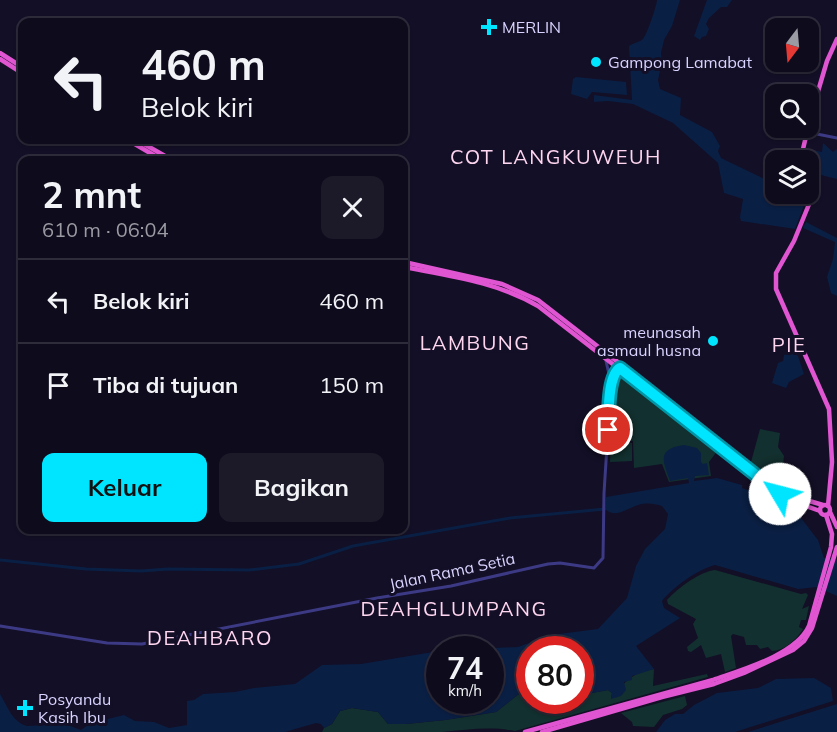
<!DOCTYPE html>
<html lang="id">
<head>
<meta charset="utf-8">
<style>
	:root { --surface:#0e0b1c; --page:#1c1929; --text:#f1f3f6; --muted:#9b9ba3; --line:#2e2b3b; --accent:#00e5ff }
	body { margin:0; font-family:Mulish,sans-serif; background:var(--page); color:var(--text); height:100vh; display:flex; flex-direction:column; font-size:22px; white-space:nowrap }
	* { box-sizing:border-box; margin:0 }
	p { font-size:20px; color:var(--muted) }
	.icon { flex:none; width:33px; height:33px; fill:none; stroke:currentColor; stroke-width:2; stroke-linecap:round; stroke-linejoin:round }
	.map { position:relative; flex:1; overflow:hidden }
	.details { position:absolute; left:18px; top:156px; width:390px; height:378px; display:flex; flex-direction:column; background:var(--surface); border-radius:12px; box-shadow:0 2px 4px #0004,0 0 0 2px var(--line) }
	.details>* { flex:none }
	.top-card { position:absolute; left:18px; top:18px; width:390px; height:126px; border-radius:12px; box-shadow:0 2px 4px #0004,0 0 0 2px var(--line); background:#0e0b1c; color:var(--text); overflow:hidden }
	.needle { width:39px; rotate:196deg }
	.controls { position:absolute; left:765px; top:18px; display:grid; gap:12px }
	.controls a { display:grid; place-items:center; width:54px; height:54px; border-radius:12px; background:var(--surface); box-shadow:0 2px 4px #0004,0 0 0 2px var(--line); font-size:30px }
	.speed { position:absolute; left:426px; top:636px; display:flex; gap:12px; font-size:30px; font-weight:700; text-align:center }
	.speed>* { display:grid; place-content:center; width:78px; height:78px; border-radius:50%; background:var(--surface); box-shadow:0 2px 4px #0004,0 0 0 2px var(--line); line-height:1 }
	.speed small { font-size:15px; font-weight:400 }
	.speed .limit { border:9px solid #d22; background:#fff; color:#111 }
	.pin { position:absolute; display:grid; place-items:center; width:51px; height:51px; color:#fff; margin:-26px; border:3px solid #fff; border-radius:50%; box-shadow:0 2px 6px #0007 }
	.me { position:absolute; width:66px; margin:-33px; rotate:307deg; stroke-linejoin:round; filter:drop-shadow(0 0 4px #0008) }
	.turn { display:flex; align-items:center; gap:21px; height:126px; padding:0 24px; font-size:27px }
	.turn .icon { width:78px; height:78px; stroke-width:2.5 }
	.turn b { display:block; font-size:42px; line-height:51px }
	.round { display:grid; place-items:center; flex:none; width:63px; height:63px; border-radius:12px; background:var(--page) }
	.headline { display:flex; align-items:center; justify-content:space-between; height:102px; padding:0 24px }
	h1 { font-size:36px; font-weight:700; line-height:45px }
	.action { display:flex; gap:12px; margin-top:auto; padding:12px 24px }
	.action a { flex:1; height:69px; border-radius:12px; background:var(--accent); color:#111; font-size:24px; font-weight:700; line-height:69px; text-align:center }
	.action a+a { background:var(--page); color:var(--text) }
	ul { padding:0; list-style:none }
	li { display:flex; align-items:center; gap:18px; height:84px; padding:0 24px; border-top:2px solid var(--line) }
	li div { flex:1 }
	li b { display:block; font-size:22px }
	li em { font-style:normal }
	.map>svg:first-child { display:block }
	.green { fill:#12302f }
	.water { fill:#0a1f44 }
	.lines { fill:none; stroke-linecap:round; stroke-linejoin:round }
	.canal { stroke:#0a1f44; stroke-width:3 }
	.tertiary { stroke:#3d3a85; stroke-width:3 }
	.trunk { stroke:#e055d1; stroke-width:4.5 }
	.route-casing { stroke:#0095a6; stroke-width:15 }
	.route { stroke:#00e5ff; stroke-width:10 }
	.poi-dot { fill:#00e5ff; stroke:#130f26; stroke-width:2 }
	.labels { text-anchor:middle; stroke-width:6; stroke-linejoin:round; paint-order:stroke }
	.poi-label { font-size:16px; fill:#d9d4ff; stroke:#130f26; text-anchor:start }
	.street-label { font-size:16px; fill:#d9d4ff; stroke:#130f26 }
	.quarter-label { font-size:20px; letter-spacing:1.5px; fill:#ffd6f0; stroke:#130f26 }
</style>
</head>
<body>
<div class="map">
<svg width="837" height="732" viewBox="0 0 837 732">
	<rect width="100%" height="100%" fill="#130f26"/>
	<!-- green -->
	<g class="green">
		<path d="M617,373l101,77 -9,12 2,14 -42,6 -7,-18 -28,4 -1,-27 -22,-2 3,-61z"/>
		<path d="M760,429l20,4 -2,14 6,9 -3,30 -30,-24z"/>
		<path d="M611,440l21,3v18l-22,1z"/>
		<path d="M715,570l86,24 5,-1 2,2 -6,14 7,-3 -3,14h-5l-2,7 4,2c-6,10 -19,22 -31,22l-4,-4 -8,2 -3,-4h-11l-2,-8 -11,-3 -2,2 5,32 -11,4 -4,-18 -15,4 -5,-13 -10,7 -3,-1 -1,-4 11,-9 -5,-14 3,-5 -28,-15 -1,-4c11,-12 32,-28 48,-30z"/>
		<path d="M654,669l-1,17 54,-12 1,3 -193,54c-26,-5 -48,-1 -73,1 -40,0 -81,0 -120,0l2,-4 8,-4 8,-13 12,-3 26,4 10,12h18l39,-4 51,-8 33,-26 1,14h50l1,-5 27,-5 4,3 -1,6c12,-16 22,-27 43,-30z"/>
		<path d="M685,696l2,9 -5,4 -19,6 -9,12 -21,-1 -1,-4 -11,-9z"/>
	</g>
	<!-- water -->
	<g class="water">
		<path d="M657,0h23l-8,26 -8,14 -3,13 1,9 -4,18 2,9 21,9 -1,17 32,17 8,14 -2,5 3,7 54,26 1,10h21l8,3 1,3 -11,29 -54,-8 -1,-4 3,-18 -19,-6 -6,-30 -45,-40 -40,-19 -25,-3 -14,1v-7l38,5 -3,-54c4,-3 11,-4 14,-7 4,-5 13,-31 14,-39z"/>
		<path d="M707,0h25l-5,7h-6l-12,11 -3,6 3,5 -3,7 -4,1 -2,3 -6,-4z"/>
		<path d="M576,77l50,5 1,13 -35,-3 -5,7 -16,-5 2,-15z"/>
		<path d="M823,143l10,9 4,-3v30c-22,-5 -29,-7 -31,-30l16,3z"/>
		<path d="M806,222l31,16v58l-6,-3 -4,-16 6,-18 2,-17 -32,-14z"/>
		<path d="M793,353l5,3 6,18 -15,8 -3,6 -14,-5 6,-20 5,-2 1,-6z"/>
		<path d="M684,445l13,3 4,5v9l2,2 4,-1 2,12 -14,1 -1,5 23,-3 25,7v3l9,3 2,-2 13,5 9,10 20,8 6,6 17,22 6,18 13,2v36l-20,-9 -19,2 -83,-24c-17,4 -43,23 -53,36l2,7 16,10 -44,28 18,23 -22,7v4l-8,2 2,8 -5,6 -10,3 1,-6 -4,-3 -27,5 -1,-45h-50l-1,36 -33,26 -51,8 -39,4h-18l-10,-12 -26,-4 -12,3 -8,13 -8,4 -3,-4 -5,-1 -31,9h-285v-38c7,11 12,28 27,32l38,-2 16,6 10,-7 33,-8 11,6 19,1 15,6 18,-3v-24l7,-1 9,-6 32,-2 19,-4 41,-4 27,-19 39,-1 78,-13 1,49h50v-50l-19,-1 47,-2 33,-12 47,-6 29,-31 9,-32 9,-17 20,-20 3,-15 -6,-8c-6,-2 -13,-3 -20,-2 -13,2 -25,16 -37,5l1,-12 83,-14 -1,-5 -18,3c-7,-20 -14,-32 14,-36z"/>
		<path d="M814,678l17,10 2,13 -98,31h-79l9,-12 10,-6h8l11,-9 23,-12 41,-5 18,-9z"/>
		<path d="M837,704v28h-89z"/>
	</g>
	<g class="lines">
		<!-- canal -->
		<path class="canal" d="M0,560l86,9 55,2 27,-2 81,1 50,-6 54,-18 157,-28 95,-9"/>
		<!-- tertiary -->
		<g class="tertiary">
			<path d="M807,132l30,6"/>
			<path d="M612,382l2,-9 4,-4"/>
			<path d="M0,626l107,17 35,1 235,-46 74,-12 97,-22 12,-1 34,5 9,-10 1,-65 7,-110 -5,-22"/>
		</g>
		<!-- trunk -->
		<g class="trunk">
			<path d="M0,53l22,14"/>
			<path d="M0,59l22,14"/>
			<path d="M808,125l19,-64 10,-22"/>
			<path d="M128,140l34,20"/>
			<path d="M137,140l35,20"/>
			<path d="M806,160l-3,-11 5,-21"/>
			<path d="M808,169l6,23 -20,49 -18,32v16l53,120 3,53 -4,44"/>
			<path d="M404,262l98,22 36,16 251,195 34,10"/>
			<path d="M404,267c46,9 93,15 134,39l242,188 15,8 25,9"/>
			<circle cx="825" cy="510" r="5"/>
			<path d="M830,512l7,15"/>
			<path d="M525,732l188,-52c28,-10 83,-25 96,-54l22,-79 1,-13 -6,-19"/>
			<path d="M542,732l120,-35 52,-13 30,-11 49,-23 11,-9 8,-13 25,-81"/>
		</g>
	</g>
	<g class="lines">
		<!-- route casing -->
		<g class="route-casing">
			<path id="route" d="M608,430c1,-15 -1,-54 12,-62l160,126"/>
		</g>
		<!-- route -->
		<use href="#route" class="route"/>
	</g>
	<!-- markers -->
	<g class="poi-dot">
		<path d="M486 18h6v6h6v6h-6v6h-6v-6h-6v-6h6z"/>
		<circle cx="596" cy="62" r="6"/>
		<circle cx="713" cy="341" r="6"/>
		<path d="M22 699h6v6h6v6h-6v6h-6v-6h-6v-6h6z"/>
	</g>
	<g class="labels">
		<!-- poi labels -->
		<g class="poi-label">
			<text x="502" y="33">MERLIN</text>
			<text x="608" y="68">Gampong Lamabat</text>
			<text x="701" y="338" text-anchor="end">meunasah<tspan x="701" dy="18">asmaul husna</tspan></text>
			<text x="38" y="705">Posyandu<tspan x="38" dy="18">Kasih Ibu</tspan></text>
		</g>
		<!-- street labels -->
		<g class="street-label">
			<text transform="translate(452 571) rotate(-12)" y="6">Jalan Rama Setia</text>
		</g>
		<!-- quarter labels -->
		<g class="quarter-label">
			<text x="556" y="164">COT LANGKUWEUH</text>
			<text x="475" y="350">LAMBUNG</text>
			<text x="789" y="352">PIE</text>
			<text x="454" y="616">DEAHGLUMPANG</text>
			<text x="210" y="645">DEAHBARO</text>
		</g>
	</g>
</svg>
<div class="controls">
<a><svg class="needle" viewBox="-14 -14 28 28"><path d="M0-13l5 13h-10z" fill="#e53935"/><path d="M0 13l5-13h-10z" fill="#9b9ba3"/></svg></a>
<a><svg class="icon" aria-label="search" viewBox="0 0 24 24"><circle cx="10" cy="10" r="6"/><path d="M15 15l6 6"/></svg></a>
<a><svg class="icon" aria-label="layers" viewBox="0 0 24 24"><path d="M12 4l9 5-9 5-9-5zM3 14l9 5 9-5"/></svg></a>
</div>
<div class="speed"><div>74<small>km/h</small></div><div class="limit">80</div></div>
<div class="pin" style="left:608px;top:430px;background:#d93025"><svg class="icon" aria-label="arrive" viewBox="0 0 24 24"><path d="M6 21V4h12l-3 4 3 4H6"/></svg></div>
<svg class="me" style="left:780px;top:494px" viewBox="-20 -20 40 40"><circle r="19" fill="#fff"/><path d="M0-13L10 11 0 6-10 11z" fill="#00e5ff"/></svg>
<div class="top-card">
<div class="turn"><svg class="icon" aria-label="left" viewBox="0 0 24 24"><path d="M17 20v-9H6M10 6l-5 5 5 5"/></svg><div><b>460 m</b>Belok kiri</div></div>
</div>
<section class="details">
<div class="headline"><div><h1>2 mnt</h1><p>610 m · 06:04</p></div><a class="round"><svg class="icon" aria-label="close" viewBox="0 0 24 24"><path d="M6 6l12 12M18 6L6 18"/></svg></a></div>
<ul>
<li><svg class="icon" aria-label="left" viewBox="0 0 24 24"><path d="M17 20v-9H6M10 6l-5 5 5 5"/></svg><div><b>Belok kiri</b></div><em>460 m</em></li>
<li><svg class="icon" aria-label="arrive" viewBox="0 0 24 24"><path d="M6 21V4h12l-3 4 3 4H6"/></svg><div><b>Tiba di tujuan</b></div><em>150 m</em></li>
</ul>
<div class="action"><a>Keluar</a><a>Bagikan</a></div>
</section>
</div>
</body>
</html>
